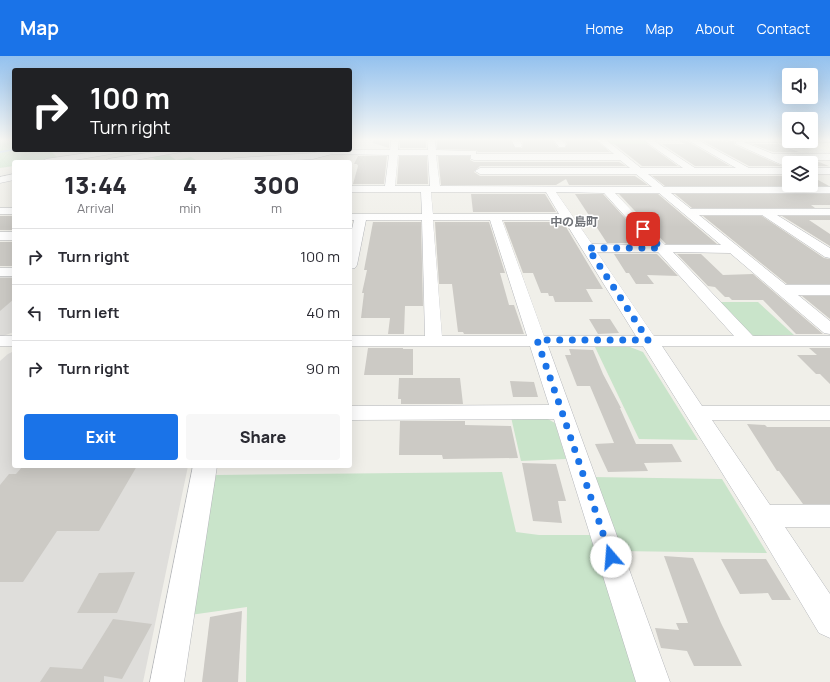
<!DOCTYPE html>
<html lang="en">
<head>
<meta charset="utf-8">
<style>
	:root { --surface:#fff; --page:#f7f7f7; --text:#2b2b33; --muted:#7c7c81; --line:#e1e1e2; --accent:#1a73e8 }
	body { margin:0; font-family:Manrope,"Noto Sans JP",sans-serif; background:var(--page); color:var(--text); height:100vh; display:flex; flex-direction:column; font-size:15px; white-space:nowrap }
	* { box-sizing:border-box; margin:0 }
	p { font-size:13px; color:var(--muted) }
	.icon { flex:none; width:22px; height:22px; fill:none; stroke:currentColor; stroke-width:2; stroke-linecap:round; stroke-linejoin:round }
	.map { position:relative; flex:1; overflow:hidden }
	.side { position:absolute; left:12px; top:104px; width:340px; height:308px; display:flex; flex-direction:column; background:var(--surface); border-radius:4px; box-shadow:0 4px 16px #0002 }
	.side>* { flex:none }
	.hud { position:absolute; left:12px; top:12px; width:340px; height:84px; border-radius:4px; box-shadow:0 4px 16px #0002; background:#202124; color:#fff; overflow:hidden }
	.controls { position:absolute; left:782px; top:12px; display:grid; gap:8px }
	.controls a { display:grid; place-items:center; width:36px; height:36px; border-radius:4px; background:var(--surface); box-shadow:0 4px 16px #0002; font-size:20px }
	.pin { position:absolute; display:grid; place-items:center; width:34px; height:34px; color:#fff; margin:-17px; border-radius:8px; box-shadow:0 2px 6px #0006 }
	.me { position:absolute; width:44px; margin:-22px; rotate:342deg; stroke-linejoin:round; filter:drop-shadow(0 0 3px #0008) }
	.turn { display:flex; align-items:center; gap:14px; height:84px; padding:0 12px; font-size:18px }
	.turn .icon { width:52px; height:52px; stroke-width:2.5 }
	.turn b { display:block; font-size:28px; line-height:34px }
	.eta { display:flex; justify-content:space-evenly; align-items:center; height:68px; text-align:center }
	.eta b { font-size:24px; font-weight:800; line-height:28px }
	.button { display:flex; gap:8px; margin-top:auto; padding:8px 12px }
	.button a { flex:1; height:46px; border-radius:4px; background:var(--accent); color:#fff; font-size:16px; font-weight:800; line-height:46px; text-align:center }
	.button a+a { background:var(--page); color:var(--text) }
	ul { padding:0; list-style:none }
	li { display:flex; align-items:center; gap:12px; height:56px; padding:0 12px; border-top:1px solid var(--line) }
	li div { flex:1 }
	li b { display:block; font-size:15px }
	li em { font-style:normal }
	header { display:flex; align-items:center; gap:24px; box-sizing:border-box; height:56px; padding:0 20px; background:var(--accent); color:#fff }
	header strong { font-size:19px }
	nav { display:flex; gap:22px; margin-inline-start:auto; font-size:14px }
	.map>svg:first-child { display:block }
	.commercial { fill:#fbf7e3 }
	.industrial { fill:#dfdedb }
	.green { fill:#c9e4ca }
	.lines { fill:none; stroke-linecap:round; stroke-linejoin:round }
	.stream { fill:#b3d4f6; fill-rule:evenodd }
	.building { fill:#cccac5 }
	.minor-casing { stroke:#b5b7bb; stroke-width:1 }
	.minor { fill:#fff; fill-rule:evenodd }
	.route { stroke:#1a73e8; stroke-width:7; stroke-dasharray:0 12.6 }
	.labels { text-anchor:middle; stroke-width:3; stroke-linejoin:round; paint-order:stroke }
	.far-quarter-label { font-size:12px; font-weight:bold; fill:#717479; stroke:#fff }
</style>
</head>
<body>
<header>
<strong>Map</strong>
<nav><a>Home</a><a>Map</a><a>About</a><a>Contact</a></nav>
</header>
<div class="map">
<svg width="830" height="626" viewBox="0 0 830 626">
	<rect width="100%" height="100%" fill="#f0efe9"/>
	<!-- commercial -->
	<path class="commercial" d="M830,84v11l-39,-10h20z"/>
	<!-- industrial -->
	<g class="industrial">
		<path d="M0,218h14v58l-14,5z"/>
		<path d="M14,295v115h174l-45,216h-143v-321l8,-7z"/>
	</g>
	<!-- green -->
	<g class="green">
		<path d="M0,83h14v11h36l9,9 -18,3h-27v4l-14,2z"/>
		<path d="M607,84h34l5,1 4,3h-41l-4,-3z"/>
		<path d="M166,97l10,7 15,-3 8,5h-40l-9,-6z"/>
		<path d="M718,246h40l36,33 -39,1 -10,-4z"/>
		<path d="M595,291h35l13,5 55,88 -59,-1z"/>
		<path d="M511,361l35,1 9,5 11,36 -45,2z"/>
		<path d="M502,416l14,60 23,3h53l45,147h-391l1,-75 -57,8 26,-140z"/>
		<path d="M592,421l130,2 45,74 -151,-2z"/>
	</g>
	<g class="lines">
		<!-- stream -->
		<path class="stream" d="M14,93l2,1 -16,3v-2z"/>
	</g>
	<!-- building -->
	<g class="building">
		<path d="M374,83h15v9l-16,-5z"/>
		<rect x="400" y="83" width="26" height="9"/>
		<path d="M437,83h73l5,9h7l1,-4 -2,-5h31l6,9h7l2,-4 -4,-5h32l15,13h-132l-2,-2 -39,-1z"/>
		<path d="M685,84l45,26h-35l-33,-22h23l-6,-3z"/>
		<path d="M701,84l33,2 1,3 47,21h-33z"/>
		<path d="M614,88h33l31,22h-36z"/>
		<path d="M752,88h26l21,8h-26z"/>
		<path d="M358,100h29l-3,28h-31l5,-18 -1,-2h-3z"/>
		<path d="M399,100h28l1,28h-31z"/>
		<path d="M438,100h32v4l4,2h145l7,4h-146l-6,6 6,4h155l13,9h-79l-3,-6 -10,6h-115z"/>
		<path d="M792,106h27l10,4h-18v-3h-18z"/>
		<path d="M652,120h137v9h22v-9l18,10h-164z"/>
		<path d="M471,138h74l11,18h-83z"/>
		<path d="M575,138h28l45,49h-41z"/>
		<path d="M619,138h39l59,50h-51z"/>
		<path d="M675,138h155v11h-19l4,3h-123z"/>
		<rect x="0" y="160" width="14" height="14"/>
		<path d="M703,160h59l62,42 6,1v25h-43z"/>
		<path d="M782,160h48v4h-21l21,14v12z"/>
		<path d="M373,166h48l2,84h-18l-1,28h-16l2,-16h-29l3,-25h-2l5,-23h-3z"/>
		<path d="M435,166h54l16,51h-5l9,32h5l10,29h-60l-1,-2h-5l-6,-48h-13z"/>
		<path d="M504,166h59l40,67h-17l7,13h-38l-2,-6h-4l-1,-3h-7l-8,-20h-10z"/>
		<rect x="0" y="186" width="14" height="24"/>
		<path d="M614,198h43l21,22 -31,-1 7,9h-18l-7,-11h-3z"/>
		<path d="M677,198h24l22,21 30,-1 70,60h-27l-33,-34h-31l-3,-3h-4l-10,-10 -7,-1z"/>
		<path d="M0,222h14v21l-14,12z"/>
		<path d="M802,240h28v23z"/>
		<path d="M589,263h21l9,14 -21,1z"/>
		<path d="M368,292h35v1h10v26h-49z"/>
		<path d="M809,292h21v36l-10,-10h-4l-19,-19h20z"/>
		<path d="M569,293l24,1 10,24 18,34h-1l16,36h36l10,18 -38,1 4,8 -40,1 -13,-28 19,-1 -24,-57h-13l-12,-31h6z"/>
		<path d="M399,322h61l3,26h-62v-5h-3z"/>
		<path d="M510,325l24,1 4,15h-25z"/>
		<path d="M400,365h65v4l46,1 7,32 -75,1 -1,-4h-43z"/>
		<path d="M747,368l18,1 2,2h63v77h-27l-24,-33h-2z"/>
		<path d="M522,407l34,1 10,37h-8l4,22 -29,-2z"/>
		<path d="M23,410h114l-38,65h-42l-34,51h-23v-97l9,-11h7z"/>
		<path d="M664,500l29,2 28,65 21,43h-48l-7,-15 -26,-3 -6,-20 24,2 -3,-7h12z"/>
		<path d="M721,503h45l25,41h-19l-4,-7 -28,1z"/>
		<path d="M135,516l-18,41h-40l22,-40z"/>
		<path d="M242,555l-4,71h-36l8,-65z"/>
		<path d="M113,563l39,5 -30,55 -18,-3v6h-64l10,-15 32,2z"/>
	</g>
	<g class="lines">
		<!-- minor casing -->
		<g class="minor-casing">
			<g id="minor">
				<path d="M391,83h8l-1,11h30l-1,-11h8l1,11 37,1h3v3h138l-18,-15h9l36,29h42l-41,-29h9l44,29h41l-50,-29h10l53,29h40v6h-141l16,13h166v6h-159l20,16h139v6h-53l53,33v10l-5,-1 -63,-42h-63l87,70h44v10h-32l32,26v13l-6,-1 -94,-80 -57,-1 80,84h77v10h-168l40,60h128v14h-118l58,85h60v22h-45l45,67v44l-11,-5 -65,-109 -111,-178h-95l122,336h-34l-82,-263 -204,1v-14l199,-1 -19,-59h-180v-10h75l-3,-116h-56l-9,45 -2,3 -5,1v-31l4,-18h-4v-6h72l-1,-22h-71v-6h35l4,-31 -57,-1 -19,5 -51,3h-43l4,-3 90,-6 15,-3h62zM398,99h30l2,31h-35zM436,99h35v4l3,1h146l10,8h-150l-5,3 5,3h156l16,13 -212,-1zM431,136h115l13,22h-126zM556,136l48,1 47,52 -59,-1zM615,137h44l62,52h-56zM433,164h57l37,116h-85zM502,164h62l72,116h-92zM597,196h61l76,84h-80z"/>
				<path d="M511,83h8l3,6 -1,2h-6z"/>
				<path d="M553,83h8l5,6 -1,2h-6z"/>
				<path d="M725,83h64v2l3,1h-48l29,12h57v6h-46l8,3h-3v5l-53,-24v-3h-7z"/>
				<path d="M811,83h19v3h-22l3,-1z"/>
				<path d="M107,94h20l-4,2 -60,10h-21l4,-3z"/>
				<path d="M166,94h19l-4,2 -57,10h-20l4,-3z"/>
				<rect x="811" y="112" width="19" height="6"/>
				<path d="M14,118v6l-14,3v-6z"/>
				<rect x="0" y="152" width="14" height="6"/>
				<rect x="0" y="176" width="14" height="8"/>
				<rect x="0" y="212" width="14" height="8"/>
				<rect x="0" y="280" width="14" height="10"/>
				<path d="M193,410h24l-33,216h-34z"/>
			</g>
		</g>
		<!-- minor -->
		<use href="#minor" class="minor"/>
	</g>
	<!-- sky -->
	<linearGradient id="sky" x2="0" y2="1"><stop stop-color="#93c1ee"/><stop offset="0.49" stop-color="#f8f8f5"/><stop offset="1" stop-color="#f8f8f5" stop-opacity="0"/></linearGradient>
	<rect width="830" height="171" fill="url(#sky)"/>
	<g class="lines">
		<!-- route -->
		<path class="route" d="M611,501l-49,-145 -25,-72h111l-60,-92h73l-18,-19"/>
	</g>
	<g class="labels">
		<!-- far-quarter labels -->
		<g class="far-quarter-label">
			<text x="574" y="170">中の島町</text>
		</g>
	</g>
</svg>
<div class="controls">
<a><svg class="icon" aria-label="sound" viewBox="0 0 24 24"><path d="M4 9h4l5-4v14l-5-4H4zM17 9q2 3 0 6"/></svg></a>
<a><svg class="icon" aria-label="search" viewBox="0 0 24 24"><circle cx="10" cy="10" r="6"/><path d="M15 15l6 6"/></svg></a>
<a><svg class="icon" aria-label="layers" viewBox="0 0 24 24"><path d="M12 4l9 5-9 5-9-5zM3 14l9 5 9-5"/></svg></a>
</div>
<div class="pin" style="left:643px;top:173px;background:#d93025"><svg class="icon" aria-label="arrive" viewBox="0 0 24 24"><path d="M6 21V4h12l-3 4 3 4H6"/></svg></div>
<svg class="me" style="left:611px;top:501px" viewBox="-20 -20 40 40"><circle r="19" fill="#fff"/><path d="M0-13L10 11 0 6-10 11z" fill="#1a73e8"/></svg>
<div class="hud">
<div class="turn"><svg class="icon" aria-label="right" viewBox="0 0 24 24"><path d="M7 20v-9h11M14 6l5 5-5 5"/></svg><div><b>100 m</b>Turn right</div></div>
</div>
<section class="side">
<div class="eta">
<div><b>13:44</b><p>Arrival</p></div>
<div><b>4</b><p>min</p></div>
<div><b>300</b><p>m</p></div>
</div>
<ul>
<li><svg class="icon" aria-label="right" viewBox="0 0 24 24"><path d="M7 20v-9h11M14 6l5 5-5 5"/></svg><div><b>Turn right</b></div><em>100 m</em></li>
<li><svg class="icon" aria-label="left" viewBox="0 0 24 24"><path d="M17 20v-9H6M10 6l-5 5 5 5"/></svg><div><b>Turn left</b></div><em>40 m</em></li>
<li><svg class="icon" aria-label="right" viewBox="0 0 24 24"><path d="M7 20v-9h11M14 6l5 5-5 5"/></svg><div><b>Turn right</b></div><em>90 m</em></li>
</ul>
<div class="button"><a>Exit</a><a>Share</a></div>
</section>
</div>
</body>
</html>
